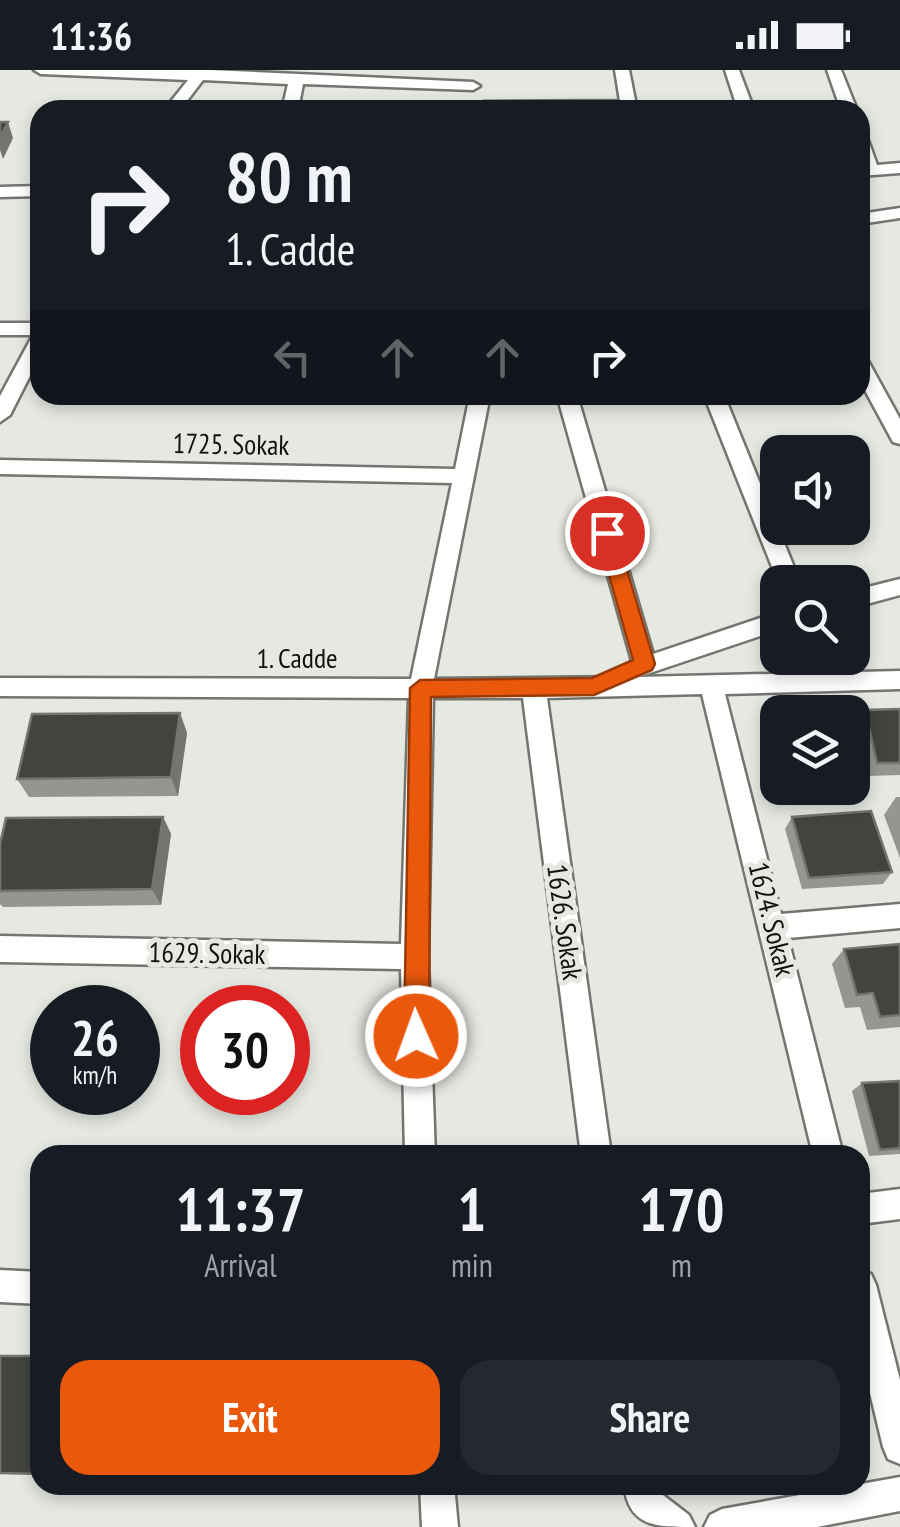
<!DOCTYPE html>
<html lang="en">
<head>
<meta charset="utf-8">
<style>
	:root { --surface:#171b24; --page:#242831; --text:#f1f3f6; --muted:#9ea1a6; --accent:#ea580c }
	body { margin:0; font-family:"PT Sans Narrow",sans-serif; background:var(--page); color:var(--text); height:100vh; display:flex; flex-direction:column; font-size:38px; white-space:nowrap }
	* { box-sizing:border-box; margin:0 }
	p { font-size:32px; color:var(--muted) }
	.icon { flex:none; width:55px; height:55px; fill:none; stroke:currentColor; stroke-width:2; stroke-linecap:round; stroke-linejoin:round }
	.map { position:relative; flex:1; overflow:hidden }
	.drawer { position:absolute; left:30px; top:1075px; width:840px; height:350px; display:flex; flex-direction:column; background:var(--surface); border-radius:30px; box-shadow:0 5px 15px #0003 }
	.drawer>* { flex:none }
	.banner { position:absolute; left:30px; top:30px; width:840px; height:305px; border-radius:30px; box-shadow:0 5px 15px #0003; background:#171b24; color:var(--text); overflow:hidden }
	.controls { position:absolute; left:760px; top:365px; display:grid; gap:20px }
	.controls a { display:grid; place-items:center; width:110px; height:110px; border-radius:20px; background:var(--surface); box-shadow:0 5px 15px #0003; font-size:50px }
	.speed { position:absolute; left:30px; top:915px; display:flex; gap:20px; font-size:50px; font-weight:700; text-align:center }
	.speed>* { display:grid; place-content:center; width:130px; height:130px; border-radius:50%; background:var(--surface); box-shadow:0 5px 15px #0003; line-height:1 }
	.speed small { font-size:25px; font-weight:400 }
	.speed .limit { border:15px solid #d22; background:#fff; color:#111 }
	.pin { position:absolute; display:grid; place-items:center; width:85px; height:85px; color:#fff; margin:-42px; border:5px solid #fff; border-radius:50%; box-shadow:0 2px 10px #0007 }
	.me { position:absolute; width:110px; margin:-55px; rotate:358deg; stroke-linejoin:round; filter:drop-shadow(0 0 8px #0008) }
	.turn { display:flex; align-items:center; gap:35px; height:210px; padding:0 30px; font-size:45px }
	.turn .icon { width:130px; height:130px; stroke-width:2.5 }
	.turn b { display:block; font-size:70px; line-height:85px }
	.lanes { display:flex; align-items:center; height:95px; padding:0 30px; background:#0003; justify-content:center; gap:50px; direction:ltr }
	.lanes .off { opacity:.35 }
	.eta { display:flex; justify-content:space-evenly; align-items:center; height:170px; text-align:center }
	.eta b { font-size:60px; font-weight:800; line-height:70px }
	.action { display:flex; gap:20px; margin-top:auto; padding:20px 30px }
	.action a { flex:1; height:115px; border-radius:30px; background:var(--accent); color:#fff; font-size:40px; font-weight:800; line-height:115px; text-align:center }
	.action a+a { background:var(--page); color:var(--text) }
	.status { display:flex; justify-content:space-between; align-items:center; height:70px; padding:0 50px; background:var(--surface); direction:ltr }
	.status svg { height:28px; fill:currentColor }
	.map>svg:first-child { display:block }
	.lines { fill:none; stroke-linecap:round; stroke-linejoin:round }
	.street-casing { stroke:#73756f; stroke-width:5 }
	.street { fill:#fff; fill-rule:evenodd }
	.wall { fill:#949690 }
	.shaded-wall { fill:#73766f }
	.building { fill:#42443e; stroke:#73766f; stroke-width:2.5 }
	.route { fill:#ea580c; stroke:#983908; stroke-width:2.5 }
	.labels { text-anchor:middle; stroke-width:10; stroke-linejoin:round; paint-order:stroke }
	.street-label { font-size:28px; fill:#111210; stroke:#e6e9e2 }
</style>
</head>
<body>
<div class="status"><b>11:36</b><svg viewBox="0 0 49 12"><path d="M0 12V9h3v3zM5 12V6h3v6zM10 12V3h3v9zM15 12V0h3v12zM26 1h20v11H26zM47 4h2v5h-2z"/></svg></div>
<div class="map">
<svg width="900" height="1457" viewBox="0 0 900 1457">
	<rect width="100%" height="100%" fill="#e6e9e2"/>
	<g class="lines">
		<!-- street casing -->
		<g class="street-casing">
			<g id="street">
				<path d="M34,0h176l263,12 7,4 -7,4 -170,-6 -5,26h-16l6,-26 -85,-4 -23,30h-16l24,-30 -147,-6z"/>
				<path d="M615,0h14l8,40 -162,-3 8,-5 137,-1z"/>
				<path d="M725,0h14l15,40h-16z"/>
				<path d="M827,0h14l16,40h-16z"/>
				<path d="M860,65l8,5 9,25 23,-2v10l-40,3z"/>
				<path d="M40,116v10l-40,1v-10z"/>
				<path d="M900,138v10l-40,6v-10z"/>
				<path d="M0,253h40v33l-30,59 -10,7v-26l33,-61h-33z"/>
				<path d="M860,287l7,2 33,60v25l-7,-2 -33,-61z"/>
				<path d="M470,325h20l-56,284 191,-2 -6,-7 13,-9 -75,-266h20l76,259 125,-42v18l-140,47 262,-6v18l-175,5 56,220 119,-10v24l-112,10 55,217h-30l-111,-461 -155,4 64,457h-30l-58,-457h-90l-5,259 7,198h-30l-4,-186 -401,-7v-26l401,8 8,-246 -409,-2v-18l411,1 41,-196 -452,-9v-14l455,9z"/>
				<path d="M704,325h20l76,187h-22z"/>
				<path d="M900,509v16l-48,13v-17z"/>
				<path d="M900,1119v30l-40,5v-30z"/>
				<path d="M860,1199l11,5 5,11 24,95v84l-12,-5 -5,-12 -23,-96z"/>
				<path d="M0,1200l40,2v32l-40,-2z"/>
				<path d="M900,1407v34l-83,16h-113l6,-12 12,-6z"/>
				<path d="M420,1415h34l4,42h-36z"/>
				<path d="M624,1415h34l1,7 30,23 6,12c-40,0 -66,0 -71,-42z"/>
			</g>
		</g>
		<!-- street -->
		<use href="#street" class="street"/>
	</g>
	<!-- wall -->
	<g class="wall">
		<path d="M900,639v66l-32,1 -11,-52 8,-14z"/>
		<path d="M180,643l7,20 -9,63 -149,1 -12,-18z"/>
		<path d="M896,727h4v61l-16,-43z"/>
		<path d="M163,747l8,17 -10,71 -158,2 -3,-3v-60z"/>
		<path d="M792,747l100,55 -9,12 -81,5 -17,-60z"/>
		<path d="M900,874v83l-33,3 -7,-23 -15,1 -13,-44 12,-15z"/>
		<path d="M900,1011v73l-31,2 -17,-65 10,-8z"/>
	</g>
	<!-- shaded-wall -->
	<g class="shaded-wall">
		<path d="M8,52l5,16 -10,21 -3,-9v-12z"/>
		<path d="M180,643l7,20 -9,63 -7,-19z"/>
		<path d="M163,747l8,17 -10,71 -9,-16z"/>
	</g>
	<!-- building -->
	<g class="building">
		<path d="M0,52h8l-8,16z"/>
		<path d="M900,639v54h-23l-12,-53z"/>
		<path d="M180,643l-9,64 -154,2 15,-65z"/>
		<path d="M871,741l21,61 -83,6 -17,-61z"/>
		<path d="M163,747l-11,72 -152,2v-47l6,-26z"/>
		<path d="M900,874v71l-20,2 -7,-24 -16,2 -13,-46z"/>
		<path d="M900,1011v67l-20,2 -18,-67z"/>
		<path d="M0,1286h40v118l-40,-1z"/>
	</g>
	<!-- route -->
	<path class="route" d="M607,456l9,7 39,131 -3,6 -58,25 -163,2 -2,339 -3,9 -10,4 -9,-4 -3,-9 6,-348 10,-8 172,-2 41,-18 -36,-127z"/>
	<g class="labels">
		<!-- street labels -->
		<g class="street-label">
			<text transform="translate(231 374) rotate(1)" y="10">1725. Sokak</text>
			<text x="297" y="598">1. Cadde</text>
			<text transform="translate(772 849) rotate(76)" y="10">1624. Sokak</text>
			<text transform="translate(565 852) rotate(82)" y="10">1626. Sokak</text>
			<text transform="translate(207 883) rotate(1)" y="10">1629. Sokak</text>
		</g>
	</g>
</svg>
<div class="controls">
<a><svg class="icon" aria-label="sound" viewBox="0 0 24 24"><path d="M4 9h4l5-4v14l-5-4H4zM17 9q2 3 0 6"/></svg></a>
<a><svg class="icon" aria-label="search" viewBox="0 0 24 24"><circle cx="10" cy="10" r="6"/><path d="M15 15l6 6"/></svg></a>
<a><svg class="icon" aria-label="layers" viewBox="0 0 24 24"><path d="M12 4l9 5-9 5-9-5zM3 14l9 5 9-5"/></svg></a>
</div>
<div class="speed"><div>26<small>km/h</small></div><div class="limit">30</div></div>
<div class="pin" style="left:607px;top:463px;background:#d93025"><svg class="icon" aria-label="arrive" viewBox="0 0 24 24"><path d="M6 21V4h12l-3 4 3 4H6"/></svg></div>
<svg class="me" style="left:416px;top:966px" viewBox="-20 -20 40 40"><circle r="17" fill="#ea580c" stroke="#fff" stroke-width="3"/><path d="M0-11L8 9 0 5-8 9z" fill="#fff"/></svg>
<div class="banner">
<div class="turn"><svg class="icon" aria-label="right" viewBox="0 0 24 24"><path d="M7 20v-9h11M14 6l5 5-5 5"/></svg><div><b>80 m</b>1. Cadde</div></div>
<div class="lanes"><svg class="icon off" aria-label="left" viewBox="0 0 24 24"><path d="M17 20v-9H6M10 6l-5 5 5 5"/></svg><svg class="icon off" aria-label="ahead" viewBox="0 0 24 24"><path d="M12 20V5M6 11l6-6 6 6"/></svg><svg class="icon off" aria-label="ahead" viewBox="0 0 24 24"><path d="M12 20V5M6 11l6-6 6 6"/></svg><svg class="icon" aria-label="right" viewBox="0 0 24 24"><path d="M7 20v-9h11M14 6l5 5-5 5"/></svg></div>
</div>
<section class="drawer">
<div class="eta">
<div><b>11:37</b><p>Arrival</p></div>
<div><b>1</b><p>min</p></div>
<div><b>170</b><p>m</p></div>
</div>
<div class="action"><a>Exit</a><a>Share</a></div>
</section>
</div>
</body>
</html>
